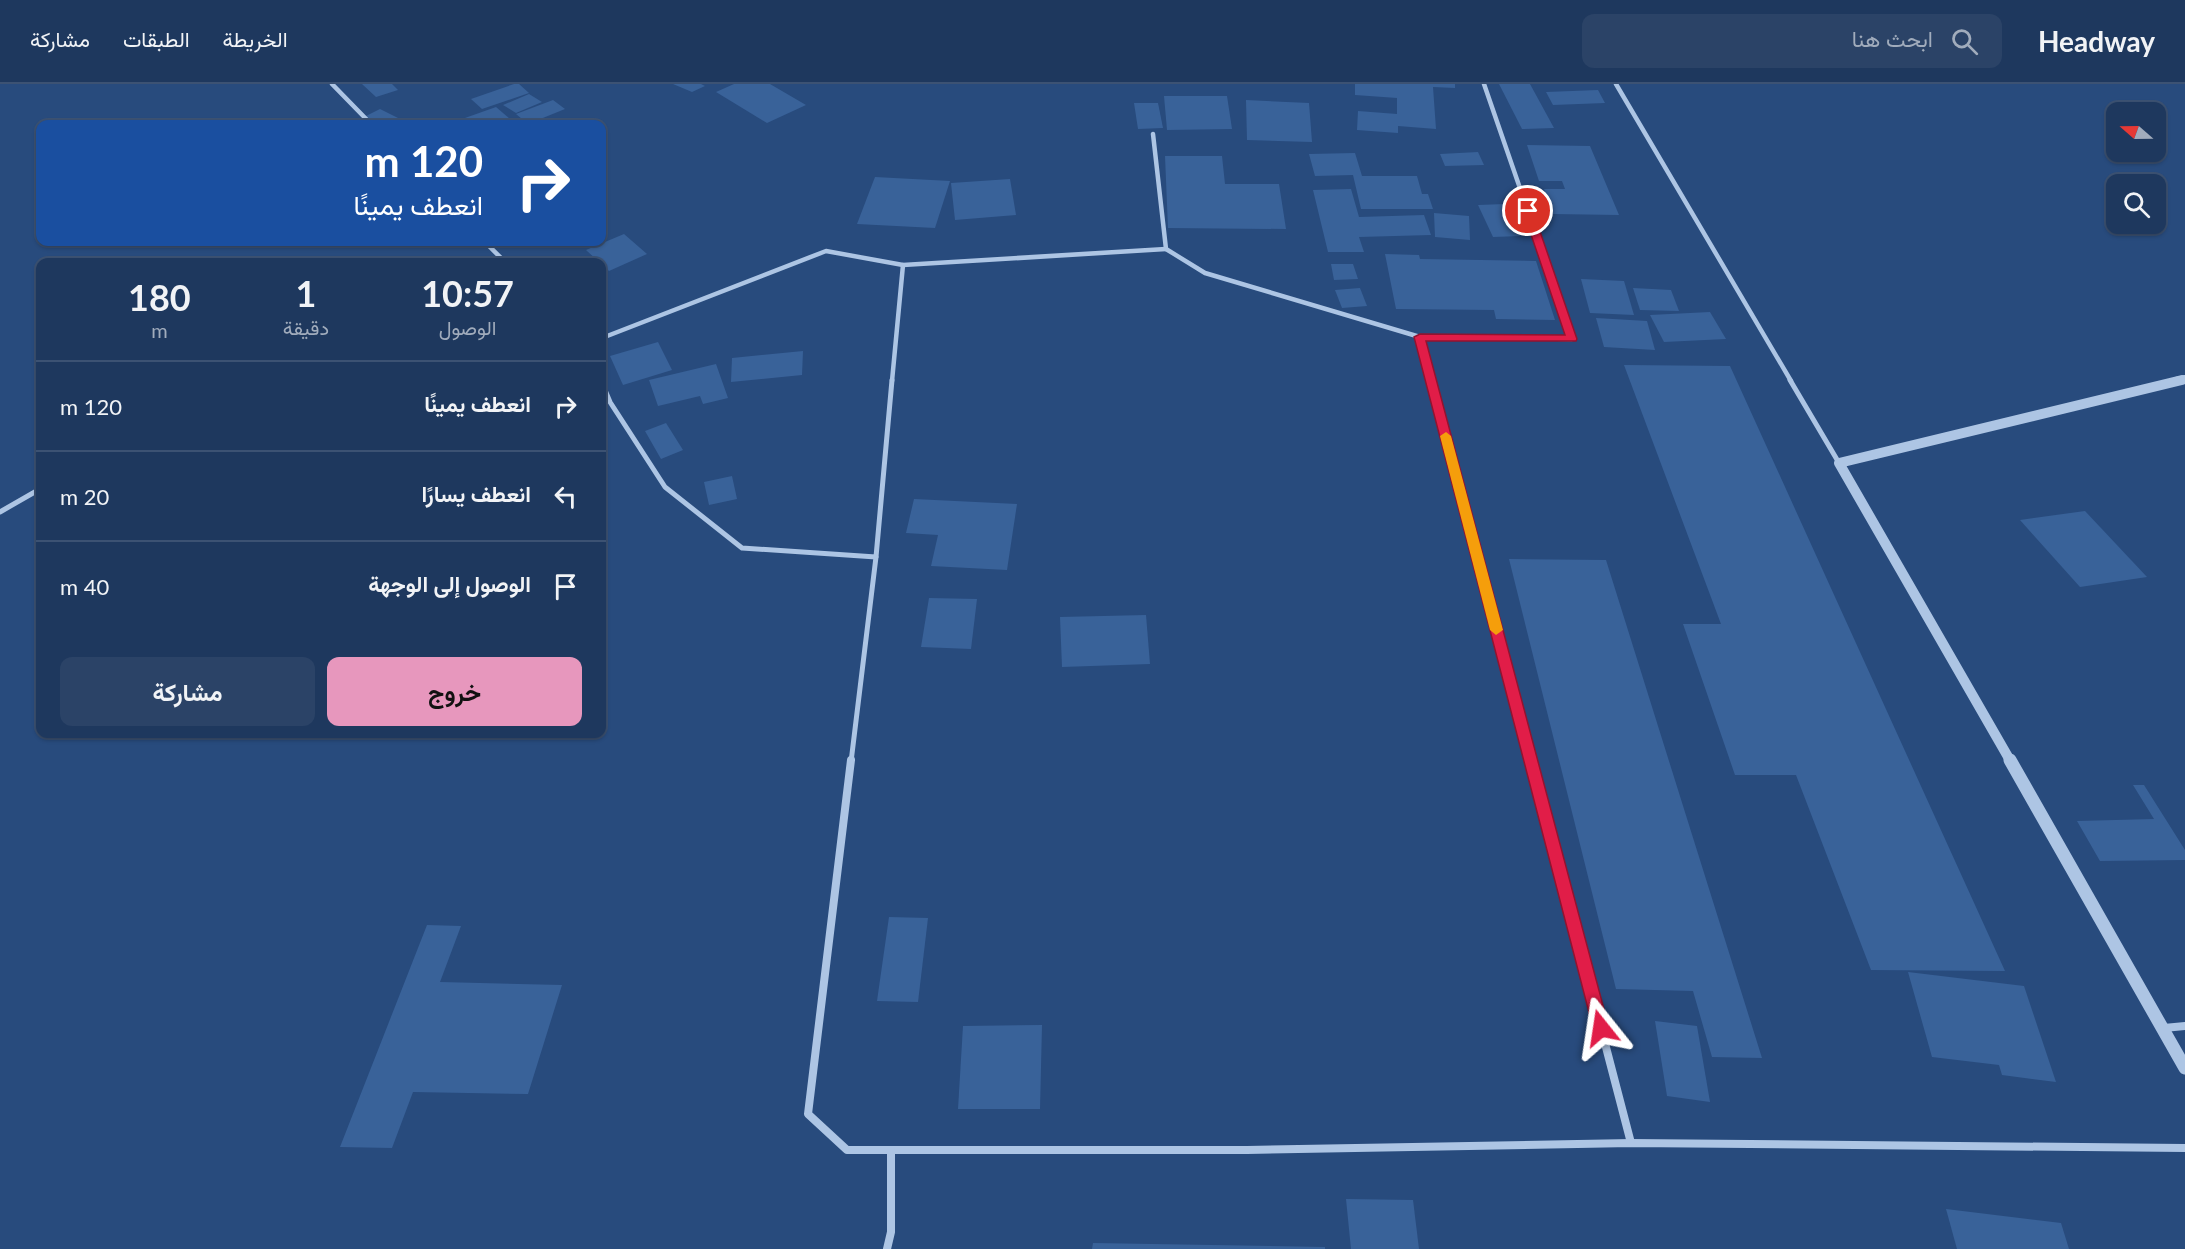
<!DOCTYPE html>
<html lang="ar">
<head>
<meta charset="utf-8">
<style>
	:root { --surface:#1e385e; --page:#2b4367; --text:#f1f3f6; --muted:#a1acbc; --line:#3c5273; --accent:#e797bd }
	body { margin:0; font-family:Lato,Vazirmatn,sans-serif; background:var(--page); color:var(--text); direction:rtl; height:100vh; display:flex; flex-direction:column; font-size:22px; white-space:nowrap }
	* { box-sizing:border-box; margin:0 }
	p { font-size:20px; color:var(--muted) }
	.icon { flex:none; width:33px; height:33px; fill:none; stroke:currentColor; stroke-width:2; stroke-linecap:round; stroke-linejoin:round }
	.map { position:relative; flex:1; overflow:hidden; direction:ltr }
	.sheet { position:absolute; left:36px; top:174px; width:570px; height:480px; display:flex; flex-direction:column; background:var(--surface); border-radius:12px; box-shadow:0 2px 4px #0004,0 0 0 2px var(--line); direction:rtl }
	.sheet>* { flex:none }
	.hud { position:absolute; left:36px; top:36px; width:570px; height:126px; border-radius:12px; box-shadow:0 2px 4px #0004,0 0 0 2px var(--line); direction:rtl; background:#1a4fa0; color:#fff; overflow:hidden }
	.needle { width:39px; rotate:290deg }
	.fabs { position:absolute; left:2106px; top:18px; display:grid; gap:12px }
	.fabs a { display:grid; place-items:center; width:60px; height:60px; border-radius:12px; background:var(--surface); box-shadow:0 2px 4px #0004,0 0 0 2px var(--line); font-size:30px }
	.pin { position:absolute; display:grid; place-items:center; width:51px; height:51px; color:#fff; margin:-26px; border:3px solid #fff; border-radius:50%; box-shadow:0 2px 6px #0007 }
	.me { position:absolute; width:66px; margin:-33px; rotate:345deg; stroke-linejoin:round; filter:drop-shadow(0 0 4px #0008) }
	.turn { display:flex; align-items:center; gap:21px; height:126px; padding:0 24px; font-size:27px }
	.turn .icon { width:78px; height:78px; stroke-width:2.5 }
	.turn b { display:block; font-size:42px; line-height:51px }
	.eta { display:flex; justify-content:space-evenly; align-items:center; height:102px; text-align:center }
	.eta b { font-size:36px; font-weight:700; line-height:42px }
	.cta { display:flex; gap:12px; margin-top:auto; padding:12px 24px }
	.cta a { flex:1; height:69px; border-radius:12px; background:var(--accent); color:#111; font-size:24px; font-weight:700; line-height:69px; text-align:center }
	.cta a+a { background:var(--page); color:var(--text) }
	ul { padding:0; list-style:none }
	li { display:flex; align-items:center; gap:18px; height:90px; padding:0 24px; border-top:2px solid var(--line) }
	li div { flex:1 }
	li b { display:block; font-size:22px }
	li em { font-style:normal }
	header { display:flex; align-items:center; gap:36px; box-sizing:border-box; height:84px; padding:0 30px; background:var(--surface); border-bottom:2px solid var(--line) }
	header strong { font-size:28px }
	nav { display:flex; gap:33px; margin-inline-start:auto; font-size:21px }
	.search { width:420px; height:54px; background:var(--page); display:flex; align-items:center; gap:15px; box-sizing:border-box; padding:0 21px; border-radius:12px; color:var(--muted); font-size:22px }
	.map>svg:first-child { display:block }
	.building { fill:#396299 }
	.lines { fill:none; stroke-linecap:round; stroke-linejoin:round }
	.minor-far2 { stroke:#adc5e4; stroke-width:4.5 }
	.minor-far1 { stroke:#adc5e4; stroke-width:5 }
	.minor { stroke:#adc5e4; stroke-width:8 }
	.tertiary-far2 { stroke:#adc5e4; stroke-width:8 }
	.tertiary-far1 { stroke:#adc5e4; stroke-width:10 }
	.tertiary { stroke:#adc5e4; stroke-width:13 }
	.route { fill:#e11d48; stroke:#92132f; stroke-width:1.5 }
	.slow { fill:#f59e0b }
</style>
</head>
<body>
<header>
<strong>Headway</strong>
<div class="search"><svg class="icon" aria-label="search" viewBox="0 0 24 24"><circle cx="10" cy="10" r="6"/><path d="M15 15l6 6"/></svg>ابحث هنا</div>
<nav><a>الخريطة</a><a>الطبقات</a><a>مشاركة</a></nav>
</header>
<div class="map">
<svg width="2185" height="1165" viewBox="0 0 2185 1165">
	<rect width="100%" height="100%" fill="#284b7d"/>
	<!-- building -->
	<g class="building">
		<path d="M362,0h30l6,6 -22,7z"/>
		<path d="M514,0h5l10,9 -47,16 -11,-10z"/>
		<path d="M673,0h28l4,2 -13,6z"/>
		<path d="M734,0h36l36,21 -39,18 -51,-31z"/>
		<path d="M1355,0h100v4l-22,-1 3,42 -38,-3v7l-41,-3 1,-19 39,3v-16l-42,-3z"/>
		<path d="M1499,0h31l24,44 -32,1z"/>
		<path d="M1598,6l7,13 -52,2 -7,-13z"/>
		<path d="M529,10l13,8 -26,11 -13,-8z"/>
		<path d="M1164,12h63l5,33 -65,1z"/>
		<path d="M553,16l12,9 -37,15 -12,-10z"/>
		<path d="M1246,16l63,3 3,39 -65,-2z"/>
		<path d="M1134,19h24l5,25 -25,1z"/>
		<path d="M496,23l20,17h-68z"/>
		<path d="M380,25l20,10 -11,5h-9l-16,-7z"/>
		<path d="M1527,61l63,1 29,69 -66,-1 -9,-25h21l-3,-8h-23z"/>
		<path d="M1478,68l6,13 -39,1 -5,-12z"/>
		<path d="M1355,69l7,23h55l5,18h6l5,15h-72l-8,-34 -38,1 -6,-22z"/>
		<path d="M1165,72h57l3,28h54l7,45 -118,-1z"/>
		<path d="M875,93l75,4 -15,47 -78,-4z"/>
		<path d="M1010,95l6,36 -61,5 -4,-37z"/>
		<path d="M1351,105l8,28 65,-2 7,20 -72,2 5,15h-36l-15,-62z"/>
		<path d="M1505,120l16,32 -28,1 -15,-32z"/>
		<path d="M1434,129l35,3 1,24 -35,-3z"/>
		<path d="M624,150l23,20 -38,17 -23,-21z"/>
		<path d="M1385,170l34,1 1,4 116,2 19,59 -59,-1 -2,-9 -98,-1z"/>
		<path d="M1331,180h22l5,15 -24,1z"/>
		<path d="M1581,195l43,2 10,34 -44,-2z"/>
		<path d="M1360,204l7,18 -25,2 -7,-18z"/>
		<path d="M1633,204l38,2 8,21 -39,-1z"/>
		<path d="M1710,228l16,27 -62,3 -14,-27z"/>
		<path d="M1596,234l51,3 8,29 -51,-3z"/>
		<path d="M658,258l14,28 -49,15 -13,-29z"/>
		<path d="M803,267l-1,24 -71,7 1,-24z"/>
		<path d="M716,280l12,34 -25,6 -3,-8 -42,10 -9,-26z"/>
		<path d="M1624,281l106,1 275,605 -134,-1 -75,-195h-61l-52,-151h38z"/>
		<path d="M666,339l17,27 -22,9 -16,-28z"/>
		<path d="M732,392l5,23 -28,6 -5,-23z"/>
		<path d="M914,415l103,5 -10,66 -76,-4 7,-31 -32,-2z"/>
		<path d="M2085,427l62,66 -67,10 -60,-67z"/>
		<path d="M1509,475l97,1 156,498 -50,-1 -19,-66 -77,-2z"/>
		<path d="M929,514l48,1 -6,50 -50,-2z"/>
		<path d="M1146,531l4,49 -88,3 -2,-50z"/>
		<path d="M2133,701h11l41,65v10l-85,1 -23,-40 77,-2z"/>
		<path d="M889,833l39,1 -10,84 -41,-1z"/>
		<path d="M427,841l34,1 -21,56 122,3 -34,109 -115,-2 -21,56 -52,-1z"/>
		<path d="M1908,888l116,14 32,96 -54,-7 -3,-10 -67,-8z"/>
		<path d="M1655,937l42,5 13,76 -43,-6z"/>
		<path d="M1042,941l-2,84h-82l5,-83z"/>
		<path d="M1346,1115l67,1 6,49h-68z"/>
		<path d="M1946,1125l115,14 8,26h-112z"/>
		<path d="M1093,1159l232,4v2h-233z"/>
	</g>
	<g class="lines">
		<!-- minor-far2 -->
		<g class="minor-far2">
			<path d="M332,0l39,40"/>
			<path d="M1616,0l175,297"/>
			<path d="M1153,50l13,115 39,24 215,64"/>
			<path d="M485,158l20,20"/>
			<path d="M602,254l224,-87 77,14 263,-16"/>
			<path d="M892,297l11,-116"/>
			<path d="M1432,297l-12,-44 152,2 -88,-255"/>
		</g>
		<!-- minor-far1 -->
		<g class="minor-far1">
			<path d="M1431,296l100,382"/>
			<path d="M1790,296l49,83"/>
			<path d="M602,299l8,19 55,85 77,61 134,9 16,-177"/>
			<path d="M0,428l40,-23"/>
			<path d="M851,678l25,-205"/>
		</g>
		<!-- minor -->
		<g class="minor">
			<path d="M851,676l-43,354 39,36h400l384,-7 554,5"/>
			<path d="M1531,676l100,383"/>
			<path d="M2164,944l21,-2"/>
			<path d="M887,1165l4,-17v-82"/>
		</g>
		<!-- tertiary-far2 -->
		<path class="tertiary-far2" d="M2176,297l9,-2"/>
		<!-- tertiary-far1 -->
		<path class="tertiary-far1" d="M2011,678l-172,-299 343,-83"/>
		<!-- tertiary -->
		<path class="tertiary" d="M2010,676l175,308"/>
	</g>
	<!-- route -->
	<path class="route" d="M1524,125l9,2 44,128 -1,2h-150l183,687 -2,5 -6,3 -6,-3 -2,-5 -179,-691 6,-3 145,1 -42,-124z"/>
	<!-- slow -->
	<path class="slow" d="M1446,348l5,4 52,194 -7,5 -6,-5 -50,-194z"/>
</svg>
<div class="fabs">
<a><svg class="needle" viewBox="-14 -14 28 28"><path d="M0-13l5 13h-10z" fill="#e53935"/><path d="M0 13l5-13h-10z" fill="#a1acbc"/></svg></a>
<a><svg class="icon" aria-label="search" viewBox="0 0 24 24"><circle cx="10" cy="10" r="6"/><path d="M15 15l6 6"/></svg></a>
</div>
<div class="pin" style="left:1528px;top:127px;background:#d93025"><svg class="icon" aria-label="arrive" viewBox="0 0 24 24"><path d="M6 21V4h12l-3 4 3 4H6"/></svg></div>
<svg class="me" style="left:1601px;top:944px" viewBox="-20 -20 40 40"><path d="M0-17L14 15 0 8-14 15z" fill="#e11d48" stroke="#fff" stroke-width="4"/></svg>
<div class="hud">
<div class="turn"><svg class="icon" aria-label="right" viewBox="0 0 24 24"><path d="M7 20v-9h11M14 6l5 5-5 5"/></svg><div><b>120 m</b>انعطف يمينًا</div></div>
</div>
<section class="sheet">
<div class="eta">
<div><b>10:57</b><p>الوصول</p></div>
<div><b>1</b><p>دقيقة</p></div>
<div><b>180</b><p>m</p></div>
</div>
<ul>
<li><svg class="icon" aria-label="right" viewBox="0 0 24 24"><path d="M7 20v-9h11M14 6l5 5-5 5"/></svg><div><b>انعطف يمينًا</b></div><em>120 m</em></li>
<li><svg class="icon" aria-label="left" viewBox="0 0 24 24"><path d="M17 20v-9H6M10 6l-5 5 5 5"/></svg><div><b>انعطف يسارًا</b></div><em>20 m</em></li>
<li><svg class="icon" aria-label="arrive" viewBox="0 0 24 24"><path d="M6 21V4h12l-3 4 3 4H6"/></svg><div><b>الوصول إلى الوجهة</b></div><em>40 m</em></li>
</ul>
<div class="cta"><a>خروج</a><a>مشاركة</a></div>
</section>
</div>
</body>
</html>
